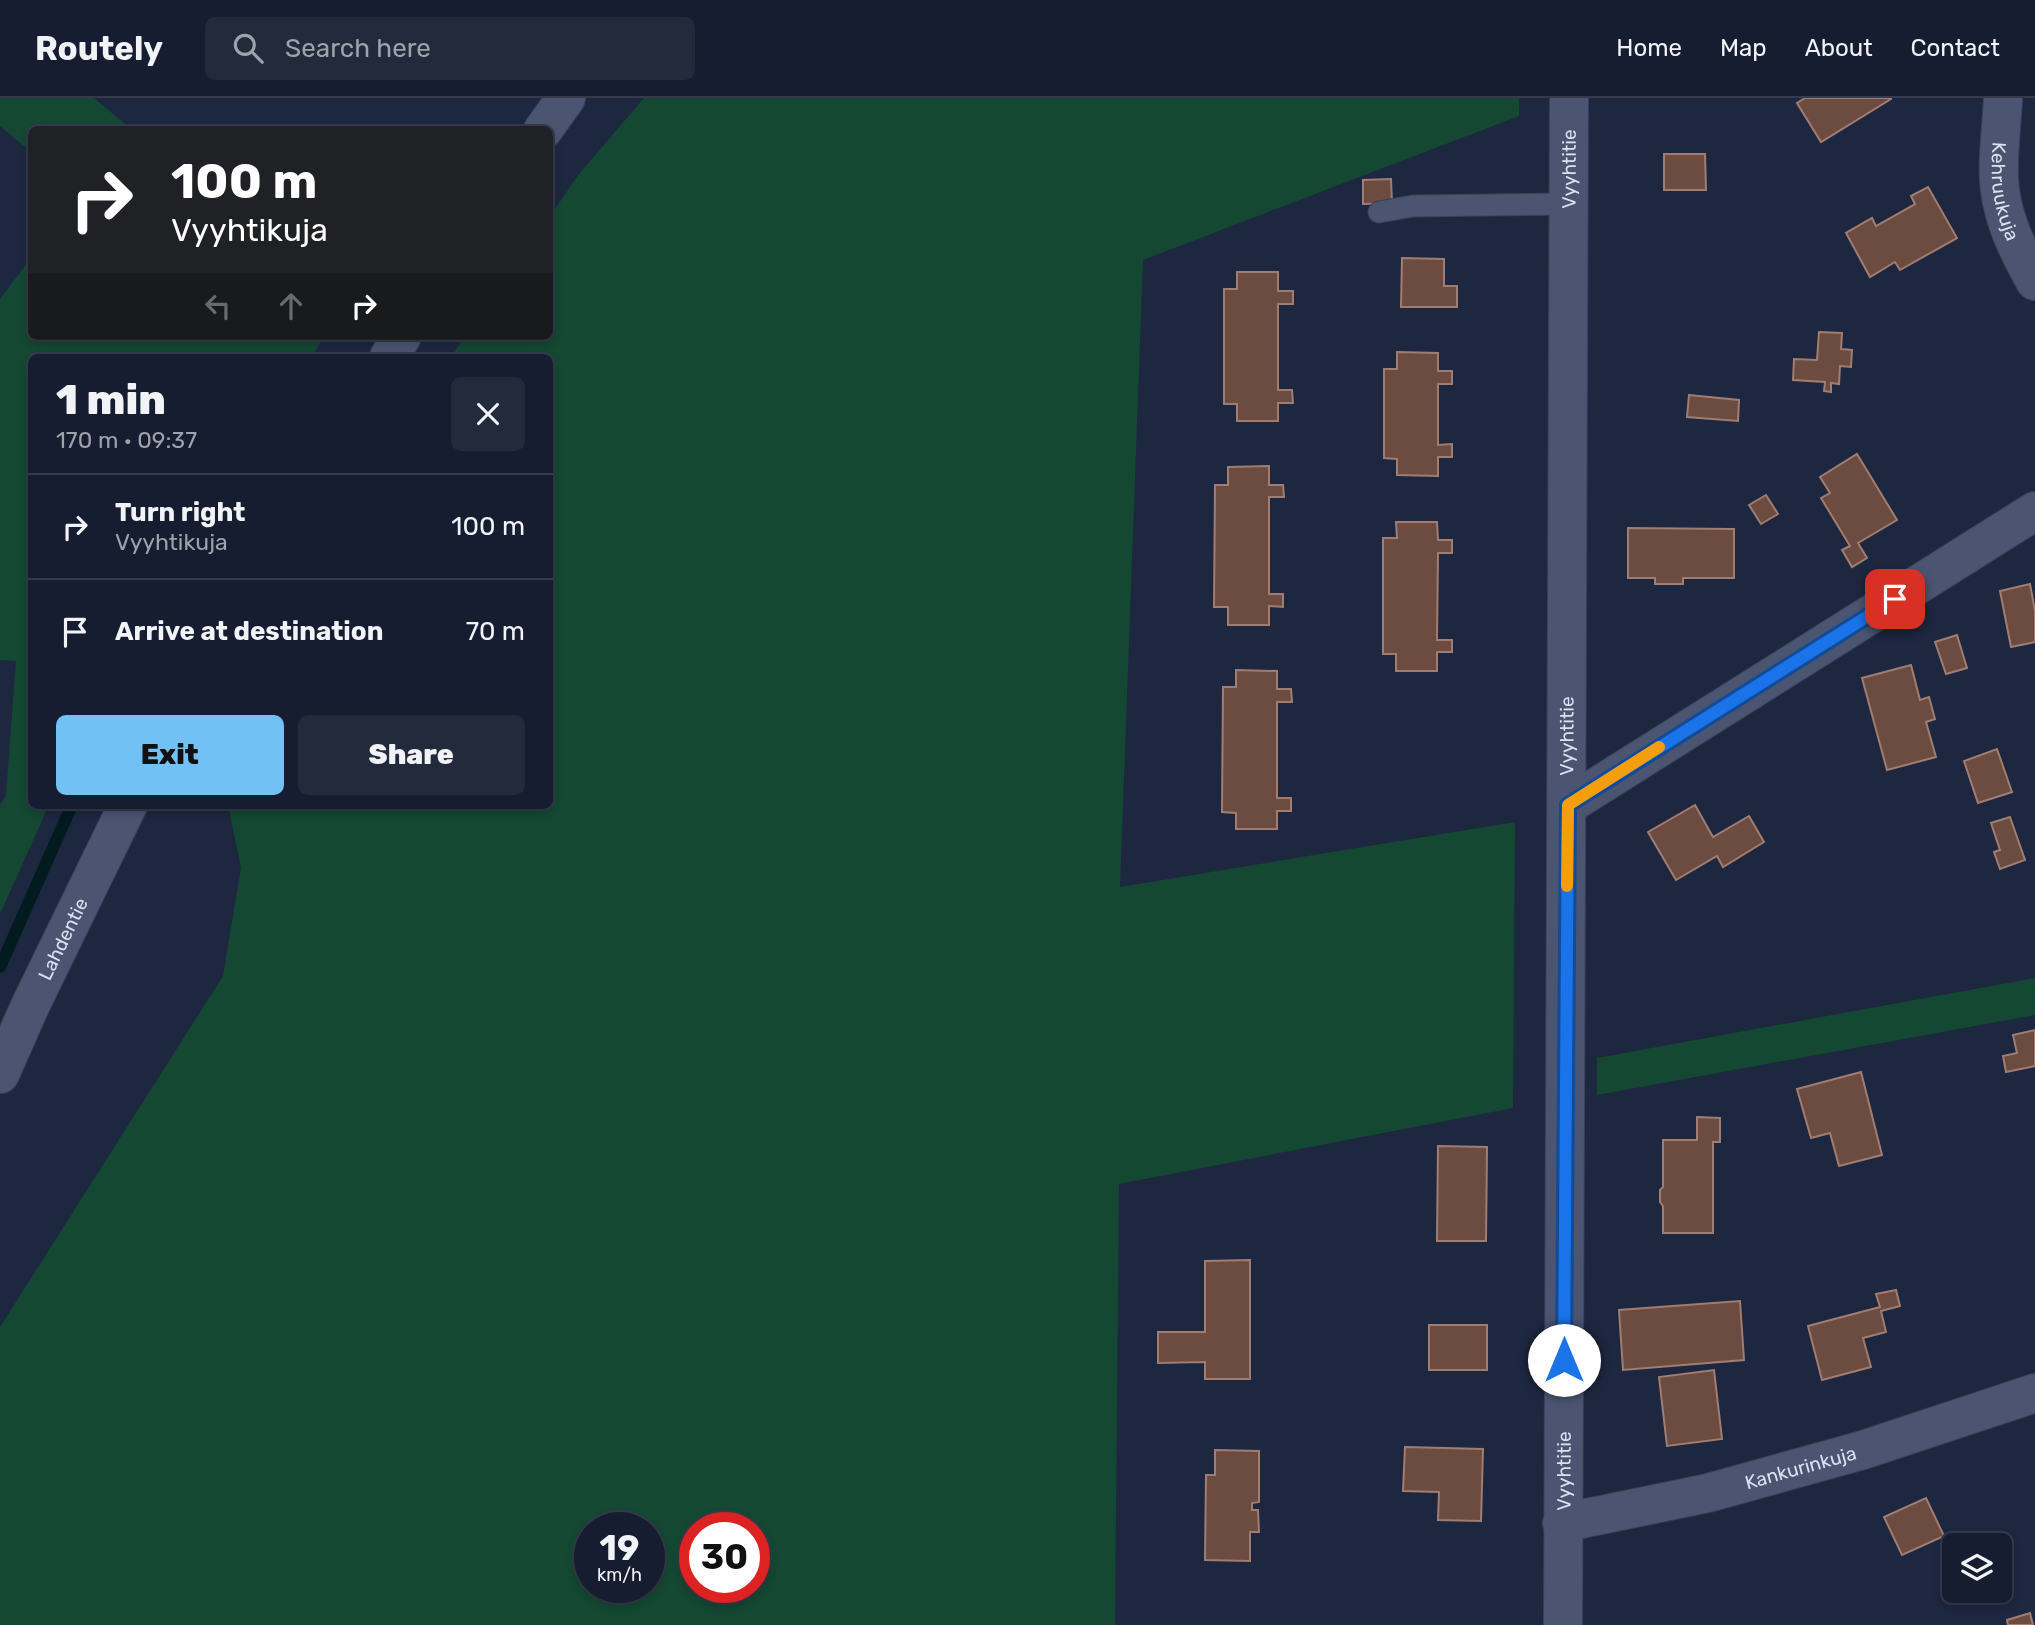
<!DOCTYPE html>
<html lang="en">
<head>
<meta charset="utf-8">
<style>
	:root { --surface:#161d30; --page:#232a3c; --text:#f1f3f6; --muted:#9ea2ab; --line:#353b4c; --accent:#71c1f5 }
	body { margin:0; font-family:Rubik,sans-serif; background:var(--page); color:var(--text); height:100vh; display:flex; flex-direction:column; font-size:26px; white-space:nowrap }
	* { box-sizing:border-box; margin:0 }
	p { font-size:23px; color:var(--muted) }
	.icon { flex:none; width:38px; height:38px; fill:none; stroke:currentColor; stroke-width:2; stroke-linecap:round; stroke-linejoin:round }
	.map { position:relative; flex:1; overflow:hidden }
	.sheet { position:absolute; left:28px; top:256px; width:525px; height:455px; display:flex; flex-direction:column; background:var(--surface); border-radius:10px; box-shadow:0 4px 10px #0003,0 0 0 2px var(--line) }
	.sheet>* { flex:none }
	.banner { position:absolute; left:28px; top:28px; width:525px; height:214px; border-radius:10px; box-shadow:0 4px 10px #0003,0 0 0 2px var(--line); background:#202124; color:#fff; overflow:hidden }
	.tools { position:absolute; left:1942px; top:1435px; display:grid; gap:14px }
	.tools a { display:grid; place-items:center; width:70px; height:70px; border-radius:10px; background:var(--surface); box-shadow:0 4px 10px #0003,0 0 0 2px var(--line); font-size:35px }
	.speed { position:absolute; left:574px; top:1414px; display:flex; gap:14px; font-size:35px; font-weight:700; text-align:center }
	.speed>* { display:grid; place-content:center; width:91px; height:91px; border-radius:50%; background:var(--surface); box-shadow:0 4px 10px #0003,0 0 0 2px var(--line); line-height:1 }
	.speed small { font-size:18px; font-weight:400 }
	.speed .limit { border:10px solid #d22; background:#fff; color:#111 }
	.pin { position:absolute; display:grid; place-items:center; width:60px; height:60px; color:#fff; margin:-30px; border-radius:14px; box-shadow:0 4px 10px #0006 }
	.me { position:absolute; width:77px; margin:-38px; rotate:0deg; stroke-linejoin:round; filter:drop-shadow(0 0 5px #0008) }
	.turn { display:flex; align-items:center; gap:24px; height:147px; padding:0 28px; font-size:32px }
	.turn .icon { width:91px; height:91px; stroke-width:2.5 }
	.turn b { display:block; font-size:49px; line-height:60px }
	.lanes { display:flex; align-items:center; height:66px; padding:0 28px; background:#0003; justify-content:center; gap:35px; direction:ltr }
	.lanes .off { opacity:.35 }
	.round { display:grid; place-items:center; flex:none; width:74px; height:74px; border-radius:10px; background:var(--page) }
	.summary { display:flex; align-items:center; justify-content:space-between; height:119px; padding:0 28px }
	h1 { font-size:42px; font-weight:800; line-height:52px }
	.button { display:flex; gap:14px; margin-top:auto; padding:14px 28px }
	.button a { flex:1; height:80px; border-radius:10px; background:var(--accent); color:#111; font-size:28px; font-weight:800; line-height:80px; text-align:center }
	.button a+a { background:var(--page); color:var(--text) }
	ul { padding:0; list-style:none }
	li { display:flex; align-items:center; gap:21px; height:105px; padding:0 28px; border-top:2px solid var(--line) }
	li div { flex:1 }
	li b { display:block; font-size:26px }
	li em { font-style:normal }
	header { display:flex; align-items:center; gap:42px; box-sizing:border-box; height:98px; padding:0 35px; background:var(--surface); border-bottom:2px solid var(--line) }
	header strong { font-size:33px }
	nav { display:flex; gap:38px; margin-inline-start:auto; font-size:24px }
	.search { width:490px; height:63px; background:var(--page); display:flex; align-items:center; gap:18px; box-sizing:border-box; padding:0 24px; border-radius:10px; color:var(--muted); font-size:26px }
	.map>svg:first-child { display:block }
	.green { fill:#144832; fill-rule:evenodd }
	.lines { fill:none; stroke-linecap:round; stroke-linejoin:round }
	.stream { stroke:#011b1f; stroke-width:12 }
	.building { fill:#6c4b40; stroke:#a17d71; stroke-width:2 }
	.lane-casing { stroke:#3a4157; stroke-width:23 }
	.street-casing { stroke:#3a4157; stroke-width:40 }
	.secondary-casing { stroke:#3a4157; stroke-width:40 }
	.lane { stroke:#4b5572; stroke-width:21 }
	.street { stroke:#4b5572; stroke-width:38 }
	.secondary { stroke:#4b5572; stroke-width:38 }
	.route-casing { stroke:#114b97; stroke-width:18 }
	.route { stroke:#1a73e8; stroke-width:12 }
	.slow { stroke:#f59e0b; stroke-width:12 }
	.labels { text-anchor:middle; stroke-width:7; stroke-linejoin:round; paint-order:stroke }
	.street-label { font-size:19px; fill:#dae1f1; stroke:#1e2740 }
</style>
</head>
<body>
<header>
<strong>Routely</strong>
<div class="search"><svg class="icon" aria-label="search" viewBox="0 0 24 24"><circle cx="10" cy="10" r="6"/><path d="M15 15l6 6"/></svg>Search here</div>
<nav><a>Home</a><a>Map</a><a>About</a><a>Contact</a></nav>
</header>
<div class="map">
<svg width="2035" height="1527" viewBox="0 0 2035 1527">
	<rect width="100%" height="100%" fill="#1e2740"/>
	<!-- green -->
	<g class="green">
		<path d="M0,0h94l37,31 -99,1 -1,22 -31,-26z"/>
		<path d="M644,0h875v18l-376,144 -23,627 395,-65 -2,286 -394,76 -4,441h-1115v-298l223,-351 18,-108 -13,-63h322v-448h-99l14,-21h85v-120l29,-42zM590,1430h59v59h-59zM695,1430h59v59h-59z"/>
		<path d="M31,160l1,78h292l-12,21h-280v448h17l-49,109v-109l6,-10 10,-134 -16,-1v-361z"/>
		<path d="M2035,880v37l-438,80v-37z"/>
	</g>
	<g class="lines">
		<!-- stream -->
		<path class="stream" d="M0,869l72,-162"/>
	</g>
	<!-- building -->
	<g class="building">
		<path d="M1805,0h86v1l-70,43 -24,-39z"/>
		<path d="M1664,56h41l1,36h-42z"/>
		<path d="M1391,81l1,24 -29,1v-24z"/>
		<path d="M1928,89l29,51 -57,32 -5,-8 -25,15 -24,-44 26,-15 4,8 39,-22 -4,-8z"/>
		<path d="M1402,160l42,1v27h13v21h-56z"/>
		<path d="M1237,174h41v19h15v13h-15v86h14l1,13h-15v18h-41v-17h-13v-115h13z"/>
		<path d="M1819,234l23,1 -1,16 11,1 -1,17 -11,-1 -1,18 -8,-1v9l-7,-1 1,-9 -32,-2 1,-21 23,1z"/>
		<path d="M1397,254l41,1v18h14v13h-14v61l14,-1v13h-14v19l-41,-1v-16l-13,-1v-89h13z"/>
		<path d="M1689,297l50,5 -1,21 -51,-4z"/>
		<path d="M1857,356l40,66 -39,23 9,15 -15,9 -10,-17 8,-4 -29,-48 9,-5 -10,-16z"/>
		<path d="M1269,368v19h14l1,12h-15v97h14v13l-14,-1v19h-41v-18h-14l1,-122h13v-18z"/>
		<path d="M1766,397l12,19 -17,10 -12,-19z"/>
		<path d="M1396,424h41l1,18h14v13h-14l-1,87h15v12h-15v19h-41v-17h-13v-116h14z"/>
		<path d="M1628,430l106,1v49h-51v6h-28v-6h-27z"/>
		<path d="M2030,486l5,27v31l-24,5 -11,-56z"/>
		<path d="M1957,537l10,33 -21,6 -11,-32z"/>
		<path d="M1911,567l9,35 9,-3 6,22 -9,3 10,35 -49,13 -25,-92z"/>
		<path d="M1236,572l41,1v18h14l1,13h-15v96h14v13h-14v18h-41v-16l-14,-1 1,-125h13z"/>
		<path d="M1997,651l15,43 -34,11 -14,-42z"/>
		<path d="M1695,707l18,32 36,-21 15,26 -41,25 -6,-11 -41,24 -28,-48z"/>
		<path d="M2010,719l15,43 -25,9 -6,-17 6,-2 -9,-27z"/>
		<path d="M2035,932v36l-29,6 -3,-16 14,-3 -4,-18z"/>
		<path d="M1861,974l21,83 -43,11 -9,-33 -19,5 -14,-49z"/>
		<path d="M1697,1019l23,1v24h-7v91h-50v-27l-3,-4v-12l3,-3v-47h34z"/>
		<path d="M1438,1048l49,1 -1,94h-49z"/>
		<path d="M1250,1162v119h-45v-17l-47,1v-31h47v-71z"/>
		<path d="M1896,1192l4,16 -19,5 5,21 -23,6 8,29 -49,13 -14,-54 72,-19 -4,-13z"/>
		<path d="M1740,1203l4,59 -121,10 -4,-60z"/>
		<rect x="1429" y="1227" width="58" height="45"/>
		<path d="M1714,1272l8,69 -55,7 -8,-69z"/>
		<path d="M1405,1349l78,2 -2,72 -43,-1 1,-28 -36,-1z"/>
		<path d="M1215,1352l44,1v51l-7,1v7h6l1,22h-9v29l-45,-1 1,-85h9z"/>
		<path d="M1926,1400l18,38 -42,19 -18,-38z"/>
		<path d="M2030,1515l3,12h-25l-1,-5z"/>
	</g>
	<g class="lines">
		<!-- lane casing -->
		<g class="lane-casing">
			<path id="lane" d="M1379,114l34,-6 156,-2"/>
		</g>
		<!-- street casing -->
		<g class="street-casing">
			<g id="street">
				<path id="s1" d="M2003,0c-1,28 -7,66 -3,92 4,33 19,62 35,91"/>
				<path d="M1568,707l467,-294"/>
				<path id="s2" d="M1562,1425l146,-30 155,-43 172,-57"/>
				<path id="s3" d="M1563,1527l6,-1527"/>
			</g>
		</g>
		<!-- secondary casing -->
		<g class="secondary-casing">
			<g id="secondary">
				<path d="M543,32l23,-32"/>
				<path d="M389,259l13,-21"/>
				<path id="s4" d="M0,976l30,-68 98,-201"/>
			</g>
		</g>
		<!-- lane -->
		<use href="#lane" class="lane"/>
		<!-- street -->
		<use href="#street" class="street"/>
		<!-- secondary -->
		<use href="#secondary" class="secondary"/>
	</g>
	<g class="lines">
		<!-- route casing -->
		<g class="route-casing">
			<path id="route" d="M1564,1262l4,-555 327,-206"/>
		</g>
		<!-- route -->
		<use href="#route" class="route"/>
		<!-- slow -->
		<path class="slow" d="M1567,788l1,-81 91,-58"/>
	</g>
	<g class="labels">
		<!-- street labels -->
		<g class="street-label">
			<text dy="7" stroke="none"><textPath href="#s3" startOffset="1456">Vyyhtitie</textPath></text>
			<text dy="7" stroke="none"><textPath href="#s1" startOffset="94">Kehruukuja</textPath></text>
			<text dy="7" stroke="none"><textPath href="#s3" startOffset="889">Vyyhtitie</textPath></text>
			<text dy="7" stroke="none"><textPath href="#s4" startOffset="149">Lahdentie</textPath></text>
			<text dy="7" stroke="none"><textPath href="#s2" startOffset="245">Kankurinkuja</textPath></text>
			<text dy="7" stroke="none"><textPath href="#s3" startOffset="154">Vyyhtitie</textPath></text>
		</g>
	</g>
</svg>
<div class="tools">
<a><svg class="icon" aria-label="layers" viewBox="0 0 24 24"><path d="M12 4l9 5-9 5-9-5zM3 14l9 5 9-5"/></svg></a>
</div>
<div class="speed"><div>19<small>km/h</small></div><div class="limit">30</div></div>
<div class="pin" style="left:1895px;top:501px;background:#d93025"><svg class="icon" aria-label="arrive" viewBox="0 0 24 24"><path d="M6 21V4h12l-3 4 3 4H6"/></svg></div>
<svg class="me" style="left:1564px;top:1262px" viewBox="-20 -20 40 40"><circle r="19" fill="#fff"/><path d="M0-13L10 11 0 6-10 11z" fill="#1a73e8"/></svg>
<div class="banner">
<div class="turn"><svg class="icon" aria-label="right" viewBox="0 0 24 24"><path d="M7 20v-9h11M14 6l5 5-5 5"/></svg><div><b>100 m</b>Vyyhtikuja</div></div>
<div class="lanes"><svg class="icon off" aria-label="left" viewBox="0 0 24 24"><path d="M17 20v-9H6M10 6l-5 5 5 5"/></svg><svg class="icon off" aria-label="ahead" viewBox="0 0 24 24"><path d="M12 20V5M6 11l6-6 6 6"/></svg><svg class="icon" aria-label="right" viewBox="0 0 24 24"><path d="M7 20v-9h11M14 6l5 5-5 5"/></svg></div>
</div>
<section class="sheet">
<div class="summary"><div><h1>1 min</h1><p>170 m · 09:37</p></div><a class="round"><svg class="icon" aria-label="close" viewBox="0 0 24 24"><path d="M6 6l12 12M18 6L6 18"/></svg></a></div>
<ul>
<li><svg class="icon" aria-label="right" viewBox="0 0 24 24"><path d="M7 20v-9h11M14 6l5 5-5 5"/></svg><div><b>Turn right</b><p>Vyyhtikuja</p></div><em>100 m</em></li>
<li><svg class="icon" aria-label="arrive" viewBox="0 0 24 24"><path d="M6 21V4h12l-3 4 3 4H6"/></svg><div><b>Arrive at destination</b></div><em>70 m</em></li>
</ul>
<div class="button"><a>Exit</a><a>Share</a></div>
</section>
</div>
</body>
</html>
